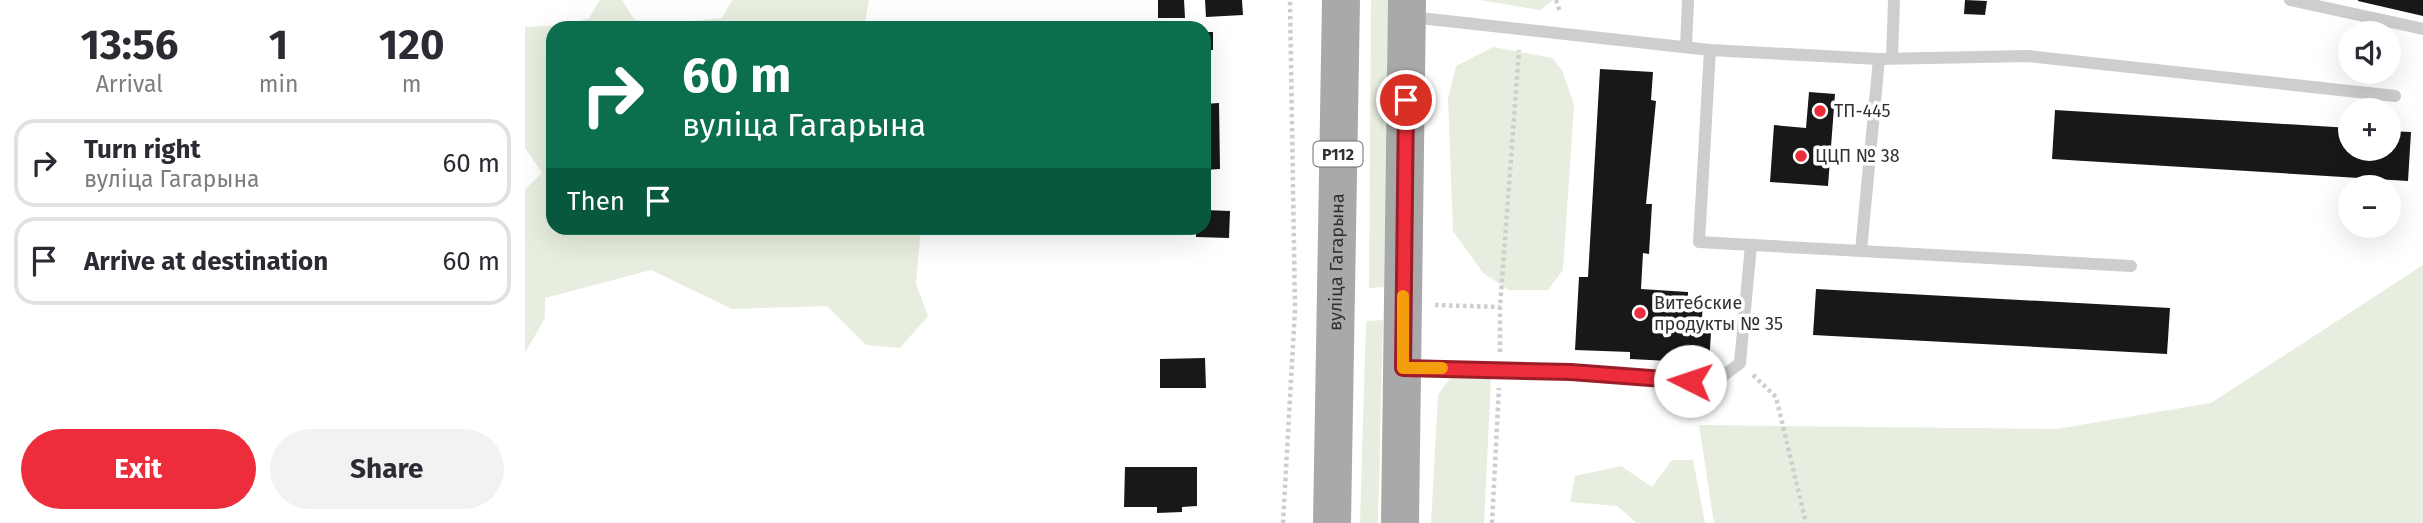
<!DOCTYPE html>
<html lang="en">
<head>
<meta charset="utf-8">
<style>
	:root { --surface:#fff; --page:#f2f2f3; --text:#2b2b33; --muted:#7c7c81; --line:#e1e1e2; --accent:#ee2d3c }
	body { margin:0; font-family:"Fira Sans",sans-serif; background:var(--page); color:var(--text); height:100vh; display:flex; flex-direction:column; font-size:26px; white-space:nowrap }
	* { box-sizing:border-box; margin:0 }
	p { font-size:23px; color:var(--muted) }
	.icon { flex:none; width:38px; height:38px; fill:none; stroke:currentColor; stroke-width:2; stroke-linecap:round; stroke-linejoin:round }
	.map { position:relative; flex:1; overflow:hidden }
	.drawer { display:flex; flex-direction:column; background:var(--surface); width:525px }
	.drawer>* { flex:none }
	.hud { position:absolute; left:21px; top:21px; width:665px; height:214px; border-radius:21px; box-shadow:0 7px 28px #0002; background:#0b6e4f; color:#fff; overflow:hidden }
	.controls { position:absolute; left:1813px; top:21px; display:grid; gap:14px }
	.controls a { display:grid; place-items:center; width:63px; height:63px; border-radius:50%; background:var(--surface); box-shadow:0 7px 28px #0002; font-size:35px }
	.pin { position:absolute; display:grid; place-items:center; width:60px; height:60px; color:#fff; margin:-30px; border:4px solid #fff; border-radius:50%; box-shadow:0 2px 7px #0007 }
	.me { position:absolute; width:77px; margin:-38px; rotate:274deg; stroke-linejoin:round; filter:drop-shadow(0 0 5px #0008) }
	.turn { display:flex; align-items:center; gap:24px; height:147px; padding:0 21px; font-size:32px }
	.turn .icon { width:91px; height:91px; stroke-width:2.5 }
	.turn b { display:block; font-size:49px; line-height:60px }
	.then { display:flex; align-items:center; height:66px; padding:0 21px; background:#0003; gap:14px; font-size:26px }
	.eta { display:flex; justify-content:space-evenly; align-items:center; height:119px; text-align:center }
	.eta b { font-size:42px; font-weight:700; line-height:49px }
	.cta { display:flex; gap:14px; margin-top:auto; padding:14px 21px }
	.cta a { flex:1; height:80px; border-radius:42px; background:var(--accent); color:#fff; font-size:28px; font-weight:700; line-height:80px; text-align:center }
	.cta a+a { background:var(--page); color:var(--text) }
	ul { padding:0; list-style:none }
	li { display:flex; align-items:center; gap:21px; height:88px; margin:0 14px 10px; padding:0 7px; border:4px solid var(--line); border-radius:21px }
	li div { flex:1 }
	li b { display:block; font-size:26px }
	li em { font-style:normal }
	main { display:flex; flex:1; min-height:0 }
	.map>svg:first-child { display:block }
	.green { fill:#e7eedf }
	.building { fill:#181818 }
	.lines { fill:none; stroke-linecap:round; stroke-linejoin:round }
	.path { stroke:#cecece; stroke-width:4.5; stroke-dasharray:3.5 3.5; stroke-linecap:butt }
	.service { stroke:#cecece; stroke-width:12 }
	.primary { stroke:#a9a9a9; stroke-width:38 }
	.route-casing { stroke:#9b1d27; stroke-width:18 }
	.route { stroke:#ee2d3c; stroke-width:12 }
	.slow { stroke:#f59e0b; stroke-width:12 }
	.poi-dot { fill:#ee2d3c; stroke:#fff; stroke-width:2.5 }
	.labels { text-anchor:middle; stroke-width:7; stroke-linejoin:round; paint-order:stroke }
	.shield { fill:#fff; stroke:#6f6f6f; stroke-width:2 }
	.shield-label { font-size:16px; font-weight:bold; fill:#313131 }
	.poi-label { font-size:18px; fill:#313131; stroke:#fff; text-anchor:start }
	.street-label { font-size:18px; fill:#313131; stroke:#fff }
</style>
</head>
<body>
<main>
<section class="drawer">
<div class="eta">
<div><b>13:56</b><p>Arrival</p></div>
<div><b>1</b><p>min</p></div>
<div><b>120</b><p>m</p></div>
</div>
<ul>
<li><svg class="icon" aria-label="right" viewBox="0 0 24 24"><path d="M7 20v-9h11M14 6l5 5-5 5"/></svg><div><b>Turn right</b><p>вуліца Гагарына</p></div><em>60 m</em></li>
<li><svg class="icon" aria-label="arrive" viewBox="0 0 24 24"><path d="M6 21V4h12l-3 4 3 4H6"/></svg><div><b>Arrive at destination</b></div><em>60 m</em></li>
</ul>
<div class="cta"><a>Exit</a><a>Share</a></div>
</section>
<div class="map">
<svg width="1898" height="523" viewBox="0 0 1898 523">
	<rect width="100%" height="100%" fill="#fff"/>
	<!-- green -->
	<g class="green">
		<path d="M75,0h22l12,19 20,6 68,-7 10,-18h137l-5,28h-311v200h368l-5,56 12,32 -28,32 -34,-3 -39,-39 -95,3 -81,-39 -106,28v20l-20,35v-164l17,-16 -17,-25v-121l40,-2 24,-7z"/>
		<path d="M846,0h17l-4,287 -15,1z"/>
		<path d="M954,0h74l-13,10z"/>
		<path d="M968,47l59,11 10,12 12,35 -11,165 -15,20h-39l-26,-17 -30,-42 -5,-133 8,-32z"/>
		<path d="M1898,265v258h-709l-15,-98 357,4 155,-26z"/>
		<path d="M858,320l-5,203h-18l6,-202z"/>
		<path d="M925,378l41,1 -7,144h-53l7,-128z"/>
		<path d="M1147,460h21l12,63h-68l-20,-17 -47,-4 5,-26 46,-10 31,21z"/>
	</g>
	<!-- building -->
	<g class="building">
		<path d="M633,0h26l1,18h-27z"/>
		<path d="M680,0h37l1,15 -37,2z"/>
		<path d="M1440,0l22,1 -2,14 -21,-1z"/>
		<path d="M1898,0v16l-65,-15v-1z"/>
		<rect x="679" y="32" width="9" height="18"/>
		<path d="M1075,69l53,3 -2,28 5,1 -10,103h6l-3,50 -6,-1 -2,36 47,3v9l15,1 -2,31h10l-2,30 -79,-4v-7l-55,-2 4,-73h9z"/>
		<path d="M1284,92l26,2 -7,92 -58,-4 4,-57 32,3z"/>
		<path d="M694,103l1,66 -16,1v-66z"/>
		<path d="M1530,110l295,18v21h39v-18l22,1 -3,49 -356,-22z"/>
		<path d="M679,210l26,1 -1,27 -33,-1v-9h8z"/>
		<path d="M1291,289l354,19 -3,46 -354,-19z"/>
		<path d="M680,358l1,30h-46v-29z"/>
		<path d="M600,467h72v39l-15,1v5l-25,1v-6h-33z"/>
	</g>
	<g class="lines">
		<!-- path -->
		<g class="path">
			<path d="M1031,0l4,12"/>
			<path d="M910,305l65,2"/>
			<path d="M975,352v-45l19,-257"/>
			<path d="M1228,375l23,22 30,126"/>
			<path d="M758,523l12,-214 -5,-309"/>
			<path d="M967,523l7,-135"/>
		</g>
		<!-- service -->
		<g class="service">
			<path d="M1765,0l133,29"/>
			<path d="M886,17l299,33 169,9 149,-3 367,40"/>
			<path d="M1161,47l2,-47"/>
			<path d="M1185,50l-11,192 432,24"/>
			<path d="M1367,58l2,-58"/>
			<path d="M1336,251l18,-192"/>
			<path d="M882,368l164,4 143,11 26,-20 11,-118"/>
		</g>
		<!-- primary -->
		<g class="primary">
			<path id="s1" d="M807,523l9,-523"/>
			<path d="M875,523l7,-523"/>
		</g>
	</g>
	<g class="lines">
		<!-- route casing -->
		<g class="route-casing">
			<path id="route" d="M881,100l-3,268 168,4 119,9"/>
		</g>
		<!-- route -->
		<use href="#route" class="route"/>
		<!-- slow -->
		<path class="slow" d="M878,296v72h39"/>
	</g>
	<!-- markers -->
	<g class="poi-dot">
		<circle cx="1295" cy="111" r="7"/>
		<circle cx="1276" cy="156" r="7"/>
		<circle cx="1115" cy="313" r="7"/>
	</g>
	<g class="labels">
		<!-- shield labels -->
		<rect class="shield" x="788.5" y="141.5" width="49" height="25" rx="5"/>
		<g class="shield-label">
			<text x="813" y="160">Р112</text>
		</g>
		<!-- poi labels -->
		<g class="poi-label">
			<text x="1309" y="117">ТП-445</text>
			<text x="1290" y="162">ЦЦП № 38</text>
			<text x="1129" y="309">Витебские<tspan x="1129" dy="21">продукты № 35</tspan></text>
		</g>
		<!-- street labels -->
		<g class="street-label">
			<text dy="6" stroke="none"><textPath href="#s1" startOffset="261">вуліца Гагарына</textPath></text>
		</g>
	</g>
</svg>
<div class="controls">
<a><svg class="icon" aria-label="sound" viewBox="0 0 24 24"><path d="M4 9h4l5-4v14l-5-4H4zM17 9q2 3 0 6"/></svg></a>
<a>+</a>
<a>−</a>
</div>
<div class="pin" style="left:881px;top:100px;background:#d93025"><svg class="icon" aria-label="arrive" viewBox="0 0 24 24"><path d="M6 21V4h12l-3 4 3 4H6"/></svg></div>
<svg class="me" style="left:1165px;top:381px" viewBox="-20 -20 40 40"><circle r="19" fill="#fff"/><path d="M0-13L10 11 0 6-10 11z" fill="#ee2d3c"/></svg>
<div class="hud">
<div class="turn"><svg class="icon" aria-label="right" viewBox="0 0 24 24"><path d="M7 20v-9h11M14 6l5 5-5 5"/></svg><div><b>60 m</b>вуліца Гагарына</div></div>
<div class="then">Then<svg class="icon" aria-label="arrive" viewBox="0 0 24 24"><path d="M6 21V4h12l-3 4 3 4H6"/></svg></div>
</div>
</div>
</main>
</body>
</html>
